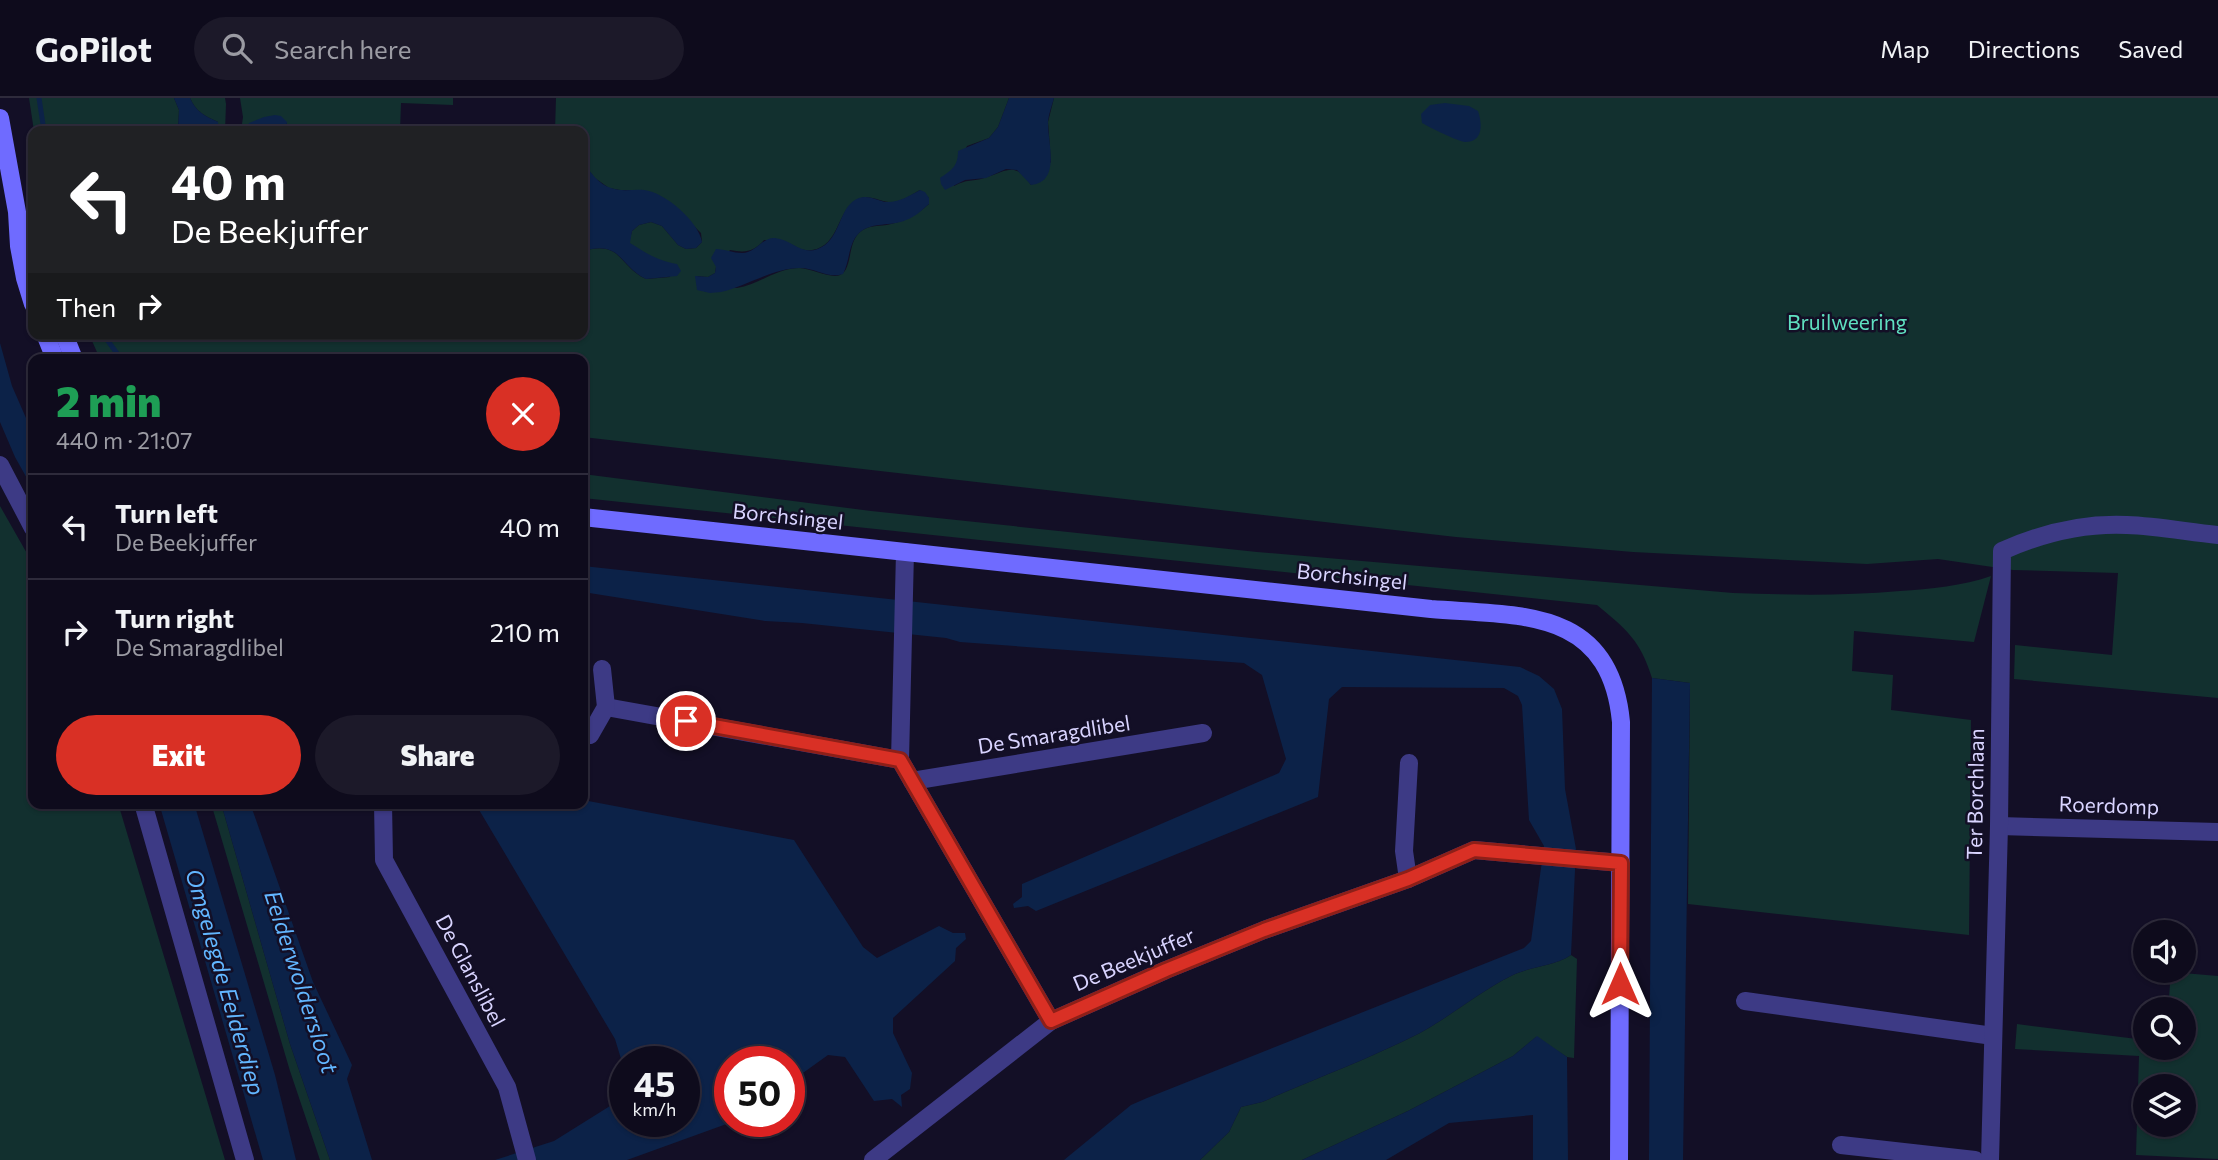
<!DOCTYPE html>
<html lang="en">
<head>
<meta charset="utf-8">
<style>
	:root { --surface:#0e0b1c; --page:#1c1929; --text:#f1f3f6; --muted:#9b9ba3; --line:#2e2b3b; --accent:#d93025 }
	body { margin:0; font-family:Commissioner,sans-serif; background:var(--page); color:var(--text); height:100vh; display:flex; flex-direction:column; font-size:26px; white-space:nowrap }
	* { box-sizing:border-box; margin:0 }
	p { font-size:23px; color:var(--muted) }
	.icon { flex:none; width:38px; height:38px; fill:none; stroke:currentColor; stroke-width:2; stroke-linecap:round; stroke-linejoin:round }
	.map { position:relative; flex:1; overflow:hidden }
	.panel { position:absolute; left:28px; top:256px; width:560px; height:455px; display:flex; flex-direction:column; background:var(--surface); border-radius:14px; box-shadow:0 2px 5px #0004,0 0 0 2px var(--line) }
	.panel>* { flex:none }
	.banner { position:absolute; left:28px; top:28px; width:560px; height:214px; border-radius:14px; box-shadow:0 2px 5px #0004,0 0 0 2px var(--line); background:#202124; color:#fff; overflow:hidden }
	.fabs { position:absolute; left:2133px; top:822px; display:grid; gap:14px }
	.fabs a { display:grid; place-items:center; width:63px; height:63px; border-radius:50%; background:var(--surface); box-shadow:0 2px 5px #0004,0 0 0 2px var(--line); font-size:35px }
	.speed { position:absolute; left:609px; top:948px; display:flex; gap:14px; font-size:35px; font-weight:700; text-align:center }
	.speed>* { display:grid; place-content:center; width:91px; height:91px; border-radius:50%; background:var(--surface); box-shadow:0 2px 5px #0004,0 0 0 2px var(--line); line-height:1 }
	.speed small { font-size:18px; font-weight:400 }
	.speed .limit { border:10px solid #d22; background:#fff; color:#111 }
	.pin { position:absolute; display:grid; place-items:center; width:60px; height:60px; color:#fff; margin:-30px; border:4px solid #fff; border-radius:50%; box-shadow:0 2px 7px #0007 }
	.me { position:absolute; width:77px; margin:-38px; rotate:0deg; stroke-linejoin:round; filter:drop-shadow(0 0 5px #0008) }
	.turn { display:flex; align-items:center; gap:24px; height:147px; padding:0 28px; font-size:32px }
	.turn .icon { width:91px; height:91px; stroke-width:2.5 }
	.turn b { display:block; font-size:49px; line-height:60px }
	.then { display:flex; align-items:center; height:66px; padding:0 28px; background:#0003; gap:14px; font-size:26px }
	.round { display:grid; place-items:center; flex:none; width:74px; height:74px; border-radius:37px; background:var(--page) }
	.summary { display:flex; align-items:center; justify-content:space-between; height:119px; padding:0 28px }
	h1 { font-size:42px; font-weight:800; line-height:52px; color:#1e9e55 }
	.cta { display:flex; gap:14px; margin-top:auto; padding:14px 28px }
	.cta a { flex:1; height:80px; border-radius:42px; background:var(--accent); color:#fff; font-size:28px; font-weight:800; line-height:80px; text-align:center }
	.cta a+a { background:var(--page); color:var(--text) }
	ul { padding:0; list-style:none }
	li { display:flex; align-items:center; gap:21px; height:105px; padding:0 28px; border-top:2px solid var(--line) }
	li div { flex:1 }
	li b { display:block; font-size:26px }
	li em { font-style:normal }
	header { display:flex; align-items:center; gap:42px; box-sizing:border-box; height:98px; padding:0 35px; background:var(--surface); border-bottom:2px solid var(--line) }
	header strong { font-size:33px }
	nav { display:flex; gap:38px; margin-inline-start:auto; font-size:24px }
	.search { width:490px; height:63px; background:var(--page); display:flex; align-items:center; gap:18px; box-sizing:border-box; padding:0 24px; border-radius:38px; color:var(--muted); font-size:26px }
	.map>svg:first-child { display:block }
	.green { fill:#12302f; fill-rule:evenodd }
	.water { fill:#0c2248 }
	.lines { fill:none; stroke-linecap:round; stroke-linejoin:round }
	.stream { stroke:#0c2248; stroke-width:5 }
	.minor { stroke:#3d3a85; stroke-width:18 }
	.secondary { stroke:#6f6bff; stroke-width:18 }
	.route-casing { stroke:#8d1f18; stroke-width:18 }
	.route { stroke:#d93025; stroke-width:12 }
	.labels { text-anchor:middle; stroke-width:5; stroke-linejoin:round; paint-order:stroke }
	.park-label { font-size:21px; fill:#5fe0c0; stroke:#130f26 }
	.street-label { font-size:21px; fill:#d9d4ff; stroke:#130f26 }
	.water-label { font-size:23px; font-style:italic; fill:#62b6ff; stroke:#130f26 }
</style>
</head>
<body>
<header>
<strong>GoPilot</strong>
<div class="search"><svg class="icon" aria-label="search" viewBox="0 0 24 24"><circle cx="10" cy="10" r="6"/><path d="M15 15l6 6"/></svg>Search here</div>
<nav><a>Map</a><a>Directions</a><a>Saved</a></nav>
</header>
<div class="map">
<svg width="2218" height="1062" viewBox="0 0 2218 1062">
	<rect width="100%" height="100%" fill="#130f26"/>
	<!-- green -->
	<g class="green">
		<path d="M29,0h145l5,12 -1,21h-144z"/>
		<path d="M190,0h35l1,6 -1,27h-7v-9c-13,-6 -22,-10 -28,-24z"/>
		<path d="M240,0h213v7l-52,-2 -1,28h-114l1,-9 -46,9 2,-14z"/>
		<path d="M556,0h453l-11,29 -9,11 -22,8 -13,24v16c15,-8 21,-4 33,-9 22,-7 28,-15 44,8l20,-23 -3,-40 6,-24h1164v600l-204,-19 1,-34 97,10 6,-82 -105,-3 -75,-11 -71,5 -234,-12 -177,-15 -873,-100v-78h-483l-11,-25h223l65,6 1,-6h205v-83c39,-11 35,15 63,28l24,-2 -8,-15 -13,-6 -20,-13 3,-12 7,-6 12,-3 11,4 16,19 8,4 10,-1 6,-6 -1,-9 -10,-10 -48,-33h-23l-11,-2 -14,-10 -12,-15v-32h-28zM920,92l9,8v6c-11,10 -24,17 -38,20 -12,3 -21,0 -31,8 -13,11 -7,37 -20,43 -9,4 -29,-7 -42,-7 -23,1 -40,17 -61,20 -9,1 -32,-9 -42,-12l13,1 7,-4 1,-6 14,-17c15,3 24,2 34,-10 7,1 16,0 22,2 9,3 15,10 26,8 28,-4 24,-40 46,-51 12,-6 25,5 37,3 9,-2 18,-8 25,-12z"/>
		<path d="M583,376l288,37 386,41 476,41c56,2 111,3 167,-2 30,-2 63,-5 91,-15l-17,66 -120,-11 -2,40 41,4 -2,35 80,10 -2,215 -281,-31 2,-221 -38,-5c-12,-38 -25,-48 -55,-73l-1014,-107z"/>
		<path d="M0,408l33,58v239h85l107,357h-225z"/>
		<path d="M211,705h10l69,241 40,116h-10l-30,-89z"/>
		<path d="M1571,857l6,4 -3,99 -7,-1 -31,-20 -23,19 -105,55 -106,49h-102l29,-28 12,-25 21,-5c52,-23 107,-43 158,-69 31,-17 59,-41 91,-57 19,-10 42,-9 60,-21z"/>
		<path d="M2171,874l47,4v183l-82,-4 3,-99 -124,-7 2,-25 128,16 1,8h38v-38h-16zM2146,989h38v38h-38z"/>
	</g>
	<!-- water -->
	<g class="water">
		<path d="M174,0h16c6,14 15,18 28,24l1,9h-41l1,-21z"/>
		<path d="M1009,0h45c-2,7 -5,15 -6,23 -1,20 14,61 -17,64l-14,-15 -11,-1 -20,9 -21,2 -20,10 -4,-6 -1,-6c12,-8 18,-12 18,-27l31,-13 9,-11z"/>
		<path d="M1445,5l24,3 9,5c4,12 6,31 -13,31 -6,0 -36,-15 -43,-19l-1,-9 9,-9z"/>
		<path d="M275,17l6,1 6,6 -1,9h-40l3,-8 15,-6z"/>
		<path d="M583,65c8,9 15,21 28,25 11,4 22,1 33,2 21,2 55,32 58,52l-6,6 -10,1 -8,-4 -16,-19 -11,-4 -12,3 -7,6 -2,12c16,10 28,18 47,21l4,7 -4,5 -31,3c-27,-13 -24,-39 -63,-28z"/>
		<path d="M920,92l5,2 4,6v6c-7,6 -14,13 -23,16 -15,7 -34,1 -47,13 -11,11 -9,28 -16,41 -15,5 -27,-6 -43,-6 -27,0 -53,18 -79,24l-11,1 -13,-3 -2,-14 13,1 7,-4 1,-6 -5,-9 5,-9c8,0 18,4 26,4 14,0 20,-16 33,-15 19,2 29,22 50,7 16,-12 15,-40 34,-47 10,-3 17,2 26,4 13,1 24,-6 35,-12z"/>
		<path d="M0,245l12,43 21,48v55l-18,-32 -15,-35z"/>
		<path d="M583,468l937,101 19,9 15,13 8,20 3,80 11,60 -5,106c-18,12 -41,11 -60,21 -32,16 -60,40 -91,57 -51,26 -106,46 -158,69l-21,5 -12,25 -29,28h-136l67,-55 16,-7 377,-150 7,-7 13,-95 -15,-26 -7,-115 -4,-9 -14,-8 -162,-1 -13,12 -11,98 -282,114 -8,-5 -14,2 -1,-4 9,-7v-13l257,-111 7,-14 -24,-84 -18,-12 -284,-21 -14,-4 -144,-15 -37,-2 -182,-29z"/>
		<path d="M1652,580l38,5 -7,477h-34z"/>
		<path d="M583,702l211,40 69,107 14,11 62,-32 14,7h12l1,6 -10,9 -1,13 -62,57v15l19,40 -2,16 -9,6 1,12 -10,-8 -18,2 -29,-44 -17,-2 -39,28v-21h-59v60h2l-105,38h-132l59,-19 64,-40 7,-16v37h59v-60h-59v10l-10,-33 -140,-236h108z"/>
		<path d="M159,705h35l81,272 21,85h-33z"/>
		<path d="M221,705h29l63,179 39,83 -5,14 25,81h-42l-40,-116z"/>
		<path d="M1537,938l30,21 1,103h-35v-45l-84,8 -63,37h-84l106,-49 105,-55z"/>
	</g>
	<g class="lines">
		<!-- stream -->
		<g class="stream">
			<path d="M39,0l5,33"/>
			<path d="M103,236l18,25"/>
		</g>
		<!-- minor -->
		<g class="minor">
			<path d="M0,367l33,63"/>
			<path d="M905,454l-5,208 151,261"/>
			<path d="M606,609l294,53"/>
			<path d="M590,637l16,-28 -4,-38"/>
			<path d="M912,683l291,-48"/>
			<path d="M143,705l102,357"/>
			<path d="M383,705l1,57 123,227 20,73"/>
			<path d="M1999,728l219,6"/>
			<path d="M1408,781l-4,-28 5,-88"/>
			<path d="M1745,903l248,35"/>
			<path d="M1841,1047l134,15"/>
			<path d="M873,1062l178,-139 115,-51 98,-40 144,-51 66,-29 147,13"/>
			<path d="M1990,1062l9,-334 3,-275c38,-17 82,-28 125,-26 30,1 61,7 91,10"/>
		</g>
		<!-- secondary -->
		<g class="secondary">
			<path d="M0,20l17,94 2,34 6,32 8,26"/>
			<path d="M45,236l10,25"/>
			<path d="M64,236l10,25"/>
			<path d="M583,419l848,92c89,7 179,-2 190,113l-2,438"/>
		</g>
	</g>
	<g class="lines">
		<!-- route casing -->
		<g class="route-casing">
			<path id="route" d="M686,623l214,39 151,261 115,-51 98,-40 144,-51 66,-29 147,13 -1,121"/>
		</g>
		<!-- route -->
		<use href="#route" class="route"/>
	</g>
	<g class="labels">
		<!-- park labels -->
		<g class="park-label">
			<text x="1847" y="232">Bruilweering</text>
		</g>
		<!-- street labels -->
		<g class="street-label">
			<text transform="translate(788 419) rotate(6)" y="7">Borchsingel</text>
			<text transform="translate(1352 479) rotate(6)" y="7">Borchsingel</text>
			<text transform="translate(1054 637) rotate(-9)" y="7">De Smaragdlibel</text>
			<text transform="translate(1976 696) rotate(-89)" y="7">Ter Borchlaan</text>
			<text transform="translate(2109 708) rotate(2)" y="7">Roerdomp</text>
			<text transform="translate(1134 862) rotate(-23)" y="7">De Beekjuffer</text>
			<text transform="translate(470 873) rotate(62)" y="7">De Glanslibel</text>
		</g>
		<!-- water labels -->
		<g class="water-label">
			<text transform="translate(225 884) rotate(74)" y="8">Omgelegde Eelderdiep</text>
			<text transform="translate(301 884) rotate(72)" y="8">Eelderwoldersloot</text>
		</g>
	</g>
</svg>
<div class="fabs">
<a><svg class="icon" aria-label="sound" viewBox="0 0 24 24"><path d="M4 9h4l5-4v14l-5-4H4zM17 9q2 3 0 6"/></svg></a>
<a><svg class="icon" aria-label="search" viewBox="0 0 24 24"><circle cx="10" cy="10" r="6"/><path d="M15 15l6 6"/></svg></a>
<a><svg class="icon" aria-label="layers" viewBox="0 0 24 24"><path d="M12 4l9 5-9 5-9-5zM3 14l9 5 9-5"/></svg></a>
</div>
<div class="speed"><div>45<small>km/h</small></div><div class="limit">50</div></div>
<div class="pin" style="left:686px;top:623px;background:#d93025"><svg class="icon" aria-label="arrive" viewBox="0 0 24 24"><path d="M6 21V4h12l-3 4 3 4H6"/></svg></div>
<svg class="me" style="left:1620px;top:886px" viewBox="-20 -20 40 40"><path d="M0-17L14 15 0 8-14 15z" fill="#d93025" stroke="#fff" stroke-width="4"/></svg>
<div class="banner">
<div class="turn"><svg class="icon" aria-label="left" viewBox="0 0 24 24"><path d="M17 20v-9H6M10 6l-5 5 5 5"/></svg><div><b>40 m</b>De Beekjuffer</div></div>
<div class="then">Then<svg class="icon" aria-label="right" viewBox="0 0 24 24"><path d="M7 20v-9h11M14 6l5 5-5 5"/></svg></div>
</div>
<section class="panel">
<div class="summary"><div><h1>2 min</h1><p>440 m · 21:07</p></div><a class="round" style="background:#d93025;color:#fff"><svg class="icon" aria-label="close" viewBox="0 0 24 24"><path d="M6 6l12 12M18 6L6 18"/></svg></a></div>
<ul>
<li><svg class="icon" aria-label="left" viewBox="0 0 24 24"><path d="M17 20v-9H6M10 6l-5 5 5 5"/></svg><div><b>Turn left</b><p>De Beekjuffer</p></div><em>40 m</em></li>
<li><svg class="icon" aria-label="right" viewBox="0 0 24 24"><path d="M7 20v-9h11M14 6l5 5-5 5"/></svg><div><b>Turn right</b><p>De Smaragdlibel</p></div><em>210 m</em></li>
</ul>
<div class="cta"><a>Exit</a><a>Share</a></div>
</section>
</div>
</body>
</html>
